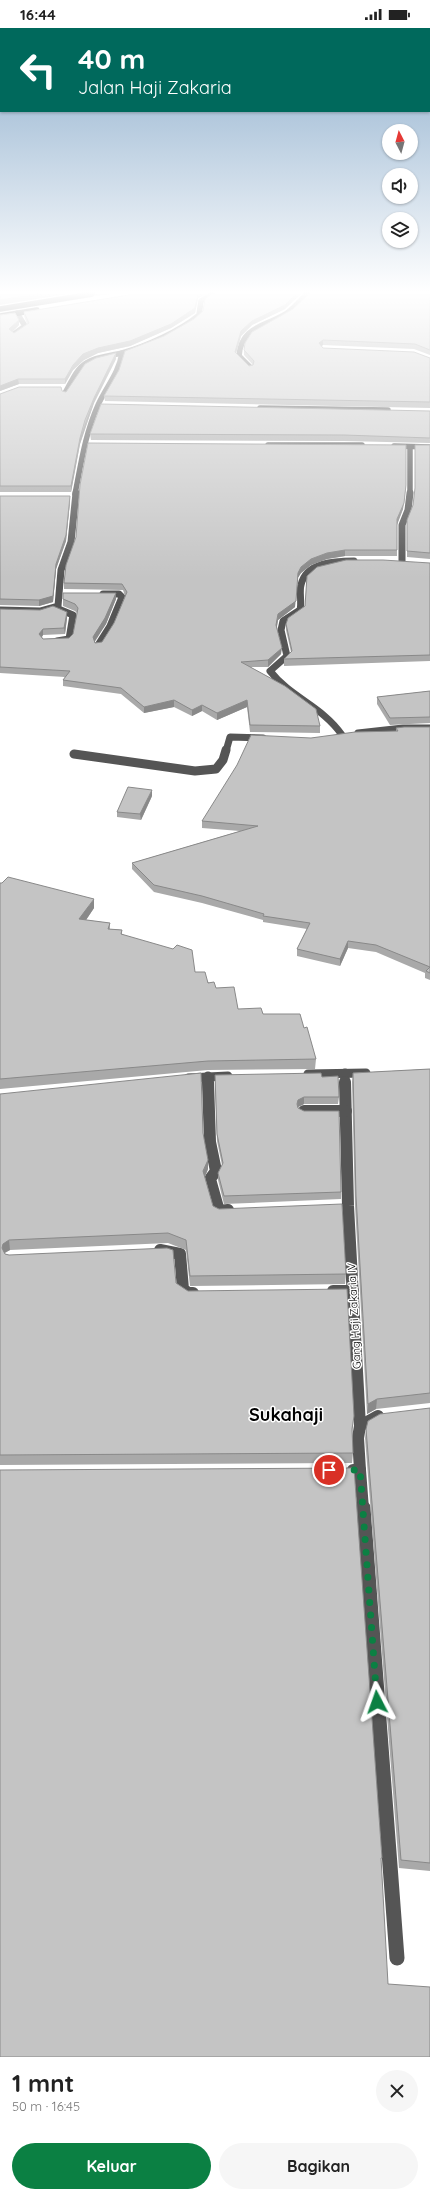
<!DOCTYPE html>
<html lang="id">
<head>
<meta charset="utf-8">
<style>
	:root { --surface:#fff; --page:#f6f6f6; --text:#222; --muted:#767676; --accent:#0b8043 }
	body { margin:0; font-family:Quicksand,sans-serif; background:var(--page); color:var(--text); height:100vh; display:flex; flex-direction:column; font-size:15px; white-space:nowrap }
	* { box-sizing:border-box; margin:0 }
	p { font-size:13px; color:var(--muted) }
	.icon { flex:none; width:22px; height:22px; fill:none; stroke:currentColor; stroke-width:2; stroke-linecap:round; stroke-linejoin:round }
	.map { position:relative; height:2029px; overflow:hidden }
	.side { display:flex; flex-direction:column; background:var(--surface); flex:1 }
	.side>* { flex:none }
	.guide { position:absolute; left:0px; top:0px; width:430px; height:84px; box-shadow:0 1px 3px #0004; background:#00695c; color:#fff; overflow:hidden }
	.needle { width:26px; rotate:354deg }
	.controls { position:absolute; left:382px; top:96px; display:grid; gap:8px }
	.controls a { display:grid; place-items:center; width:36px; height:36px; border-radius:50%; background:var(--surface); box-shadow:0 1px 3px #0004; font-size:20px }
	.pin { position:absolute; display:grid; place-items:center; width:34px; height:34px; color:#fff; margin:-17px; border:2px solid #fff; border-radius:50%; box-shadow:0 1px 4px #0007 }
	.me { position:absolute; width:44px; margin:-22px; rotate:356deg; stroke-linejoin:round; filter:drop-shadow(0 0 3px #0008) }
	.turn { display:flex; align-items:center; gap:14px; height:84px; padding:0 12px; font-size:18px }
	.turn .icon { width:52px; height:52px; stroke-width:2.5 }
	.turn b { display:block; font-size:28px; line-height:34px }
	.round { display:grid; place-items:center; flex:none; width:42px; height:42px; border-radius:21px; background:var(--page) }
	.summary { display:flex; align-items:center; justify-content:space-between; height:68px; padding:0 12px }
	h1 { font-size:24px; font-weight:800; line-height:30px }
	.primary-button { display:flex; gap:8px; margin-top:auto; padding:8px 12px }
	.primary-button a { flex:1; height:46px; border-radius:24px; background:var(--accent); color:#fff; font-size:16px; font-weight:800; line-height:46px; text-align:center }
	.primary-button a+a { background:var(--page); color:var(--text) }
	.status { display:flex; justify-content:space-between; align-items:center; height:28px; padding:0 20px; background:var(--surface); direction:ltr }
	.status svg { height:11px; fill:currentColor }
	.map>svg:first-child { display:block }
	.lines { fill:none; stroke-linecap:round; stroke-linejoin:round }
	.major-casing { stroke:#dbdbdb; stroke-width:6 }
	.minor-far4 { stroke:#555; stroke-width:5.5 }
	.minor-far3 { stroke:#555; stroke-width:7 }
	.minor-far2 { stroke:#555; stroke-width:9 }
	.minor-far1 { stroke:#555; stroke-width:12 }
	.minor { stroke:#555; stroke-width:15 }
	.major { stroke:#000; stroke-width:5.5 }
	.wall { fill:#a9a9a9 }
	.shaded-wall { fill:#898989 }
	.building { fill:#c4c4c4; stroke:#898989 }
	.route { stroke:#0b8043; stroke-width:7; stroke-dasharray:0 12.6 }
	.labels { text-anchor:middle; stroke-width:3; stroke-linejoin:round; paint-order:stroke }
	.street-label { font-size:11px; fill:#000; stroke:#fff }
	.near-district-label { font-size:18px; font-weight:bold; fill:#000; stroke:#fff }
</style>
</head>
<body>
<div class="status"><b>16:44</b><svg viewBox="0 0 49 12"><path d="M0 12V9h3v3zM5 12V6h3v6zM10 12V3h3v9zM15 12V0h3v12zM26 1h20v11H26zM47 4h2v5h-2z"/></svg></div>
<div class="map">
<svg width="430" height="2029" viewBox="0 0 430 2029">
	<rect width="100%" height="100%" fill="#fff"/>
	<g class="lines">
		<!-- major casing -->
		<g class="major-casing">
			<g id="major">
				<path d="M0,281l92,-15"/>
				<path d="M0,288l37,-6"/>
			</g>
		</g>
		<!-- minor-far4 -->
		<g class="minor-far4">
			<path d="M14,306l11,-8 -8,-13"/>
			<path d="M250,339l-11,-11c2,-29 24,-29 45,-41 9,-5 15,-14 23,-21"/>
			<path d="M65,365c6,-10 11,-24 21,-30 11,-7 24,-7 36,-10 24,-7 58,-22 77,-38l2,-14 11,-7"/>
			<path d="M260,380l128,2"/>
			<path d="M268,417h94"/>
			<path d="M394,418l36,1"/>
			<path d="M410,419v47"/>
			<path d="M75,466c6,-30 10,-60 23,-89 8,-18 21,-32 24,-52"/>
		</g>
		<!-- minor-far3 -->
		<g class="minor-far3">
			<path d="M402,534v-37l6,-15 2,-17"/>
			<path d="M56,580l17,7 -4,24 -12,2"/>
			<path d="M0,582l40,1 18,-5 3,-36 10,-28 5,-49"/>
			<path d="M98,617l12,-19 12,-29 -3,-3h-16"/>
			<path d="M358,705l45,-5h27"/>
			<path d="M342,707c-20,-29 -51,-37 -72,-64l17,-15 -6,-26 2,-9 17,-11c2,-8 -1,-17 1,-25 5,-23 34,-24 53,-24"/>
			<path d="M226,723l4,-14 33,1"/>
		</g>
		<!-- minor-far2 -->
		<g class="minor-far2">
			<path d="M74,726l121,17 21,-2 7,-9 3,-10"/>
			<path d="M345,1045v10"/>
			<path d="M308,1046l58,-1"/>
			<path d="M208,1048v7"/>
			<path d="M188,1050l40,-2"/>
		</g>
		<!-- minor-far1 -->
		<g class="minor-far1">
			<path d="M208,1054l2,60 6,29 -6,8 9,32 9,-1"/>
			<path d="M345,1054l3,124 12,220"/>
			<path d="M304,1083h42"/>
			<path d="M160,1222l20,4 3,35 5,4h5"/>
			<path d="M333,1263h20"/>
			<path d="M353,1442h7l-2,-32 2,-12 18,-10"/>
			<path d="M360,1442l3,39"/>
		</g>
		<!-- minor -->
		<path class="minor" d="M363,1480l34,450"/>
		<!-- major -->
		<use href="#major" class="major"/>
	</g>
	<!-- wall -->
	<g class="wall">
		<path d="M135,266h72l-9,4 -3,15 -24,15 -41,18 -32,7 -14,7 -11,10 -8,14h-46l-19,7v-76l19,10 -7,7 2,1 13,-9 -3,-8v-4z"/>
		<path d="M430,266v61l-16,-6 -91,-4 -2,1 2,2 107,10v50l-325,-7 -1,-5 60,-60 30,-17 9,-8 82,-2 -33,16 -11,11 -5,17 13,13 4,-1 -9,-10v-5z"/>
		<path d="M116,331l-22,44 -8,23 -6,18 -9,48h-71v-98l66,-2z"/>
		<path d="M430,383v32l-86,-2 -253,-1 -1,-6z"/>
		<path d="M415,417h15v114l-23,-2v-37l6,-15 2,-13z"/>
		<path d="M406,457l-3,24 -6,15v32h-52l-18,3 -16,6 -10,8 -4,6 -2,28 -17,13 -1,7 4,27 -13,13h-17l69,59v7l-70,-1 -3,-25 -30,13 -15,-9 -10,5 -18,-9 -30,6 -23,-19 -58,-8v-6l2,-3 -65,-4v-64l67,9 -2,16 -22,1 -1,2 1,2 26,-1 4,-4 4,-21 -2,-2 -12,-5v-7h53l-10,25 -12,17 1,2 7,-1 12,-19 11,-27 -2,-6 -59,-1v-6z"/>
		<path d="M0,468h70v6l-4,39 -10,28 -3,33 -14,4 -39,-1z"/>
		<path d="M430,535v98l-146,5v-7l7,-7 -5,-22v-6z"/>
		<path d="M430,663v32l-40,2 -13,-21v-7z"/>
		<path d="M430,699v253l-5,-2v-5l-49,-21 -28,-4 -8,18 -43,-10v-7l10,-20 -44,-7v-2l-61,-17 -48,-11 -22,-23v-6l108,-32 -38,-3v-7l109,-83 85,-7v-3z"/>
		<path d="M152,768l-11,24 -24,-3v-5z"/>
		<path d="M0,855l94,25 -8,12 24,3v6l12,1v4l73,38 21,16 22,21 25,5 41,14 12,31 -1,10 -107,1 -208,19z"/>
		<path d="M430,1041v334l-54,6 -9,5 -12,-208 -3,-124 1,-9z"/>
		<path d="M322,1049l17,20 -1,7h-34l-6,3 43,85v7l-117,5 -6,-24v-7l4,-8 -5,-24 -2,-59z"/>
		<path d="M0,1066l203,39 5,36 -3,8 8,29 133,68 -1,10 -155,2 -4,-36 -18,-7 -158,7 -5,3v1l4,1 167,28 177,143 -1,6 1,21 -1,10 -352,2z"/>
		<path d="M430,1380v463l-31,-3 -34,-430 1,-9z"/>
	</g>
	<!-- shaded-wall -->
	<g class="shaded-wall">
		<path d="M38,266h29l-67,11v-5z"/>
		<path d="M95,266h16l-16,2z"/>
		<path d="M198,266h9l-9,4 -3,15 -24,15 -41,18 -32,7 -14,7 -11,10 -8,14v-5l8,-14 10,-11z"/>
		<path d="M296,266h5l-16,15 -33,16 -11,11 -6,21v-5l6,-21 11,-10z"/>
		<path d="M19,292v5l-9,9 -1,-5z"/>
		<path d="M323,312v5l-4,3v-5z"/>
		<path d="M116,325v6l-22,44 -14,41 -9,48v-6l9,-48 14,-40z"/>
		<path d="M18,351l1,5 -19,7v-5z"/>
		<path d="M406,457l-3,24 -6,16v-6z"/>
		<path d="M70,468v6l-4,39 -10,28 -3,33 -14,4v-6l17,-36z"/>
		<path d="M345,522v6l-18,3 -16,6 -10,8 -4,6 -2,28 -17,13 -2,11v-6l2,-11 20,-41 3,-6 10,-8 16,-6z"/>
		<path d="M116,565v6l-10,25 -12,19 -1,-6z"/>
		<path d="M67,584v6l-2,16 -1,-6z"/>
		<path d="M43,601v6l-4,6v-7z"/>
		<path d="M282,620l-1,6 -13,13v-7z"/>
		<path d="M174,672v7l-30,6v-6z"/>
		<path d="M247,672v7l-30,13v-7z"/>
		<path d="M202,677v6l-10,5v-6z"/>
		<path d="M152,762v6l-11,24 -1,-6z"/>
		<path d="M94,871v9l-14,21 -1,-10z"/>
		<path d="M348,913v7l-8,18v-7z"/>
		<path d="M304,1069v7l-6,3 -1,-3 1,-4z"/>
		<path d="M208,1132v9l-5,12v-10z"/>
		<path d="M9,1212l1,10 -6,3 -2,-5 1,-4z"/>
		<path d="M377,1371l-1,10 -9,5 1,-10z"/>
	</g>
	<!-- building -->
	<g class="building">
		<path d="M0,266h38l-38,6z"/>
		<path d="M135,266h63l-3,14 -24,16 -41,17 -32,7 -15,6 -10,11 -8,14h-47l-18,7v-71l15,-2 4,7 -10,9 5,4 15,-10 -5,-11z"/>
		<path d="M212,266h84l-11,11 -33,16 -11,10 -6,21 14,14 4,-1 1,-4 -10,-11 1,-7 7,-11 41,-23 16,-15h121v56l-15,-6 -92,-4 -4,3 4,5 91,4 16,6v44l-326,-6 15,-26 6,-19 39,-15 30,-17 9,-8 2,-12z"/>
		<path d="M116,325l-22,45 -9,22 -5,18 -9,48h-71v-92l19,-7h42l1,4 4,1 19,-28 11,-6z"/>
		<path d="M101,376l329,7v27l-86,-3 -254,-1z"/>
		<path d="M88,415l318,2v40l-2,18 -7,16v31h-52l-18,3 -16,6 -10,8 -3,6 -2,28 -18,13 -2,11 6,23 -14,12 -27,2 44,24 31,23 4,17 -70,-1 -3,-25 -30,13 -15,-8 -10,5 -18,-10 -30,7 -23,-19 -58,-8 7,-9 -70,-4v-58l40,1 13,-4 14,6 -3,16 -21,1 -4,5 4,5 26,-1 4,-4 5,-26 -3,-4 -12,-5v-6h53l-11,25 -12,19 2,6 7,-1 12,-19 13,-31 -5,-8 -58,-1 2,-18 10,-28 4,-52z"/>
		<path d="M415,417h15v108l-23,-2v-31l6,-15 2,-17z"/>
		<path d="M0,468h70l-4,39 -10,29 -3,32 -14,4 -39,-1z"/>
		<path d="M346,532h37l47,3v92l-146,4 8,-8 -6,-27 2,-6 17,-12 2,-30 10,-9z"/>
		<path d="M430,663v26l-40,1 -13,-21z"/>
		<path d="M404,699h26v246l-4,-2 4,-4 -54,-22 -28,-4 -8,18 -43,-10 13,-26 -47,-7 1,-2 -62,-18 -48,-11 -22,-22 126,-37 -56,-5 35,-56 14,-30 60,3 44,-6 43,-1 -2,-3z"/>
		<path d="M128,759l24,3 -12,24 -23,-2z"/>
		<path d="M8,849l86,22 -15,20 31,4 -2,6 14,1 -1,4 52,15 4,-4 15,5 3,22h10l3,11 6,-1 2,6 18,-1 4,22 23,-1 2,6h37l4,14 3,-1 9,32 -108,2 -208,18v-196h2z"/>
		<path d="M430,1041v324l-53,6 -9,5 -12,-208 -3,-123z"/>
		<path d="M201,1045l2,60 5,27 -5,11 10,35 6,3 123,-5 4,70 -156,2 -4,-36 -18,-7 -159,7 -6,4 -1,4 3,6 4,1 158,-7 6,2 3,33 12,8 159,-2 7,127 -2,13 1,24 -353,2v-361z"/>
		<path d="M321,1045l1,4 16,-1 1,21h-35l-6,3 -1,4 1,4 6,3h35l2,81 -117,4 -6,-23 5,-10 -6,-29 -2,-59z"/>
		<path d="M430,1380v455l-29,-3 -35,-431 2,-8 12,-7z"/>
		<path d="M354,1440l28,390h-1l7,126 42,3v70h-430v-587z"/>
	</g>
	<!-- sky -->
	<linearGradient id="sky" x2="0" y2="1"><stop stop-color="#8cadcc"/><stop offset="0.48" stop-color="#fff"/><stop offset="1" stop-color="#fff" stop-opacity="0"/></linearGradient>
	<rect width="430" height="550" fill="url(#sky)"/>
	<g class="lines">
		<!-- route -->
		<path class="route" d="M329,1442h31l17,232"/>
	</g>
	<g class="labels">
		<!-- street labels -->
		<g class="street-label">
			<text transform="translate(354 1288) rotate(-93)" y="4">Gang Haji Zakaria IV</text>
		</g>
		<!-- near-district labels -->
		<g class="near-district-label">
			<text x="286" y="1393">Sukahaji</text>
		</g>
	</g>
</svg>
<div class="controls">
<a><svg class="needle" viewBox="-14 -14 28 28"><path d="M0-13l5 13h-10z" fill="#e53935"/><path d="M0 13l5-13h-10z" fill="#767676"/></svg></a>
<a><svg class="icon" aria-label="sound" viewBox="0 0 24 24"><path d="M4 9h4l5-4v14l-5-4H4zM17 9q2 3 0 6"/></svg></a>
<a><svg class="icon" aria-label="layers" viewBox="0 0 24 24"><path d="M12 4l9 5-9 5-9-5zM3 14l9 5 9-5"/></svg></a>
</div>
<div class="pin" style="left:329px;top:1442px;background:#d93025"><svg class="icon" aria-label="arrive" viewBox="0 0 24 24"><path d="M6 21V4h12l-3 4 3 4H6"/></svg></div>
<svg class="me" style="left:377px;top:1674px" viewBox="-20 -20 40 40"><path d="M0-17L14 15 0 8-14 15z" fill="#0b8043" stroke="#fff" stroke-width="4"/></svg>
<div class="guide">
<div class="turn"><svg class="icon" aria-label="left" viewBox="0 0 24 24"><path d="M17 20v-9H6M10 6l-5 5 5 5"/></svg><div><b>40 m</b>Jalan Haji Zakaria</div></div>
</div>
</div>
<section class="side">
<div class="summary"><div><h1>1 mnt</h1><p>50 m · 16:45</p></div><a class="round"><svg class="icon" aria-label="close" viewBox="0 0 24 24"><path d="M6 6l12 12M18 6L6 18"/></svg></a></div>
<div class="primary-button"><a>Keluar</a><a>Bagikan</a></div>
</section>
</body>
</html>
